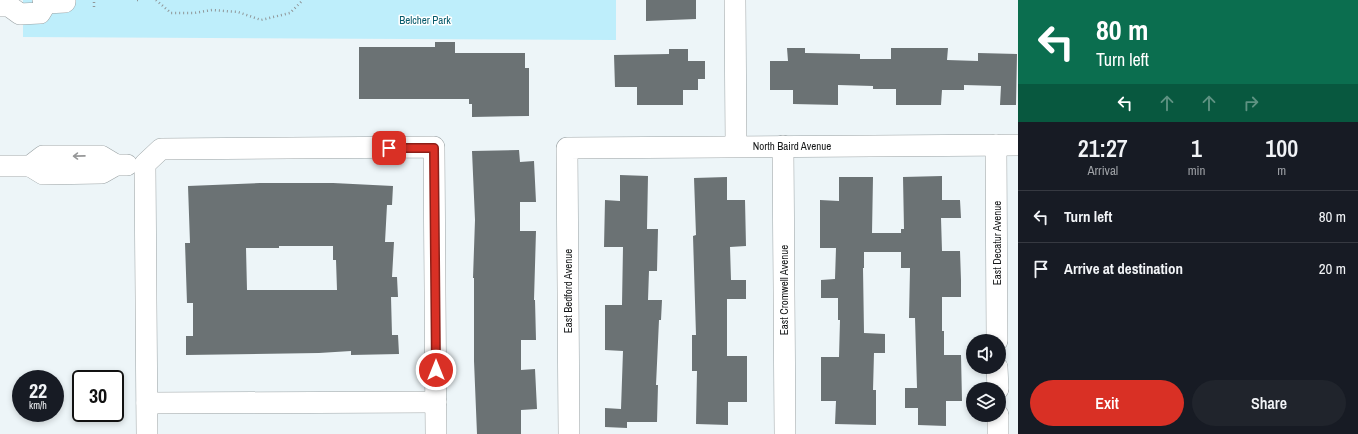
<!DOCTYPE html>
<html lang="en">
<head>
<meta charset="utf-8">
<style>
	:root { --surface:#171b24; --page:#20242c; --text:#f1f3f6; --muted:#9ea1a6; --line:#363941; --accent:#d93025 }
	body { margin:0; font-family:"Archivo Narrow",sans-serif; background:var(--page); color:var(--text); height:100vh; display:flex; flex-direction:column; font-size:15px; white-space:nowrap }
	* { box-sizing:border-box; margin:0 }
	p { font-size:13px; color:var(--muted) }
	.icon { flex:none; width:22px; height:22px; fill:none; stroke:currentColor; stroke-width:2; stroke-linecap:round; stroke-linejoin:round }
	.map { position:relative; flex:1; overflow:hidden }
	.details { display:flex; flex-direction:column; background:var(--surface); width:340px }
	.details>* { flex:none }
	.top-card { background:#0b6e4f; color:#fff; overflow:hidden }
	.tools { position:absolute; left:966px; top:334px; display:grid; gap:8px }
	.tools a { display:grid; place-items:center; width:40px; height:40px; border-radius:50%; background:var(--surface); box-shadow:0 2px 6px #0003; font-size:20px }
	.speed { position:absolute; left:12px; top:370px; display:flex; gap:8px; font-size:20px; font-weight:700; text-align:center }
	.speed>* { display:grid; place-content:center; width:52px; height:52px; border-radius:50%; background:var(--surface); box-shadow:0 2px 6px #0003; line-height:1 }
	.speed small { font-size:10px; font-weight:400 }
	.speed .limit { border:2px solid #111; border-radius:6px; background:#fff; color:#111 }
	.pin { position:absolute; display:grid; place-items:center; width:34px; height:34px; color:#fff; margin:-17px; border-radius:8px; box-shadow:0 2px 6px #0006 }
	.me { position:absolute; width:44px; margin:-22px; rotate:0deg; stroke-linejoin:round; filter:drop-shadow(0 0 3px #0008) }
	.turn { display:flex; align-items:center; gap:14px; height:84px; padding:0 12px; font-size:18px }
	.turn .icon { width:52px; height:52px; stroke-width:2.5 }
	.turn b { display:block; font-size:28px; line-height:34px }
	.lanes { display:flex; align-items:center; height:38px; padding:0 12px; background:#0003; justify-content:center; gap:20px; direction:ltr }
	.lanes .off { opacity:.35 }
	.eta { display:flex; justify-content:space-evenly; align-items:center; height:68px; text-align:center }
	.eta b { font-size:24px; font-weight:600; line-height:28px }
	.cta { display:flex; gap:8px; margin-top:auto; padding:8px 12px }
	.cta a { flex:1; height:46px; border-radius:24px; background:var(--accent); color:#fff; font-size:16px; font-weight:600; line-height:46px; text-align:center }
	.cta a+a { background:var(--page); color:var(--text) }
	ul { padding:0; list-style:none }
	li { display:flex; align-items:center; gap:12px; height:52px; padding:0 12px; border-top:1px solid var(--line) }
	li div { flex:1 }
	li b { display:block; font-size:15px }
	li em { font-style:normal }
	main { display:flex; flex:1; min-height:0 }
	.map>svg:first-child { display:block }
	.green { fill:#beeefb }
	.building { fill:#6b7274; fill-rule:evenodd }
	.lines { fill:none; stroke-linecap:round; stroke-linejoin:round }
	.minor-casing { stroke:#9aa2a4; stroke-width:22 }
	.path { stroke:#909698; stroke-width:2.5; stroke-dasharray:1 3; stroke-linecap:butt }
	.minor { stroke:#fff; stroke-width:21 }
	.oneway { stroke:#969798 }
	.route-casing { stroke:#8d1f18; stroke-width:10 }
	.route { stroke:#d93025; stroke-width:7 }
	.labels { text-anchor:middle; stroke-width:3; stroke-linejoin:round; paint-order:stroke }
	.park-label { font-size:11px; fill:#065a6b; stroke:#fff }
	.street-label { font-size:11px; fill:#161819; stroke:#fff }
</style>
</head>
<body>
<main>
<div class="map">
<svg width="1018" height="434" viewBox="0 0 1018 434">
	<rect width="100%" height="100%" fill="#edf5f8"/>
	<!-- green -->
	<path class="green" d="M23,0h593v40l-593,-3z"/>
	<!-- building -->
	<g class="building">
		<path d="M646,0h50v19l-50,2z"/>
		<path d="M435,42h20v11h70v15h4v48l-57,1v-13h-3v-5h-110v-52h76z"/>
		<path d="M787,48h18v5l55,1v5h31v-11h57l-1,12 31,1v-8l39,1 -1,51h-16l1,-19 -37,-1v5h-22l-1,15h-45v-16h-23v-3l-35,-1v20l-45,-1v-14h-23v-29h18z"/>
		<path d="M669,49h19v12h17v18h-7v11h-15v15h-46v-18h-22l-1,-32 55,-1z"/>
		<path d="M519,150l1,12 14,-1 2,41h-16v29h16l-2,69h1l1,40h-15v30l14,-1 2,40 -16,1v24h-44l-3,-73v-83h-1l2,-58 -3,-69z"/>
		<path d="M620,175l28,1 -1,53h11l-1,42h-8l-1,29h14l-1,20h-2l-3,65h2l-1,37h-30v6l-22,-1v-19l16,1 2,-58 -18,-1v-45h17l1,-58h-19l1,-47 15,1z"/>
		<path d="M942,176v24h18l1,18h-20l1,33h18l1,29v17h-19v34h2v24h17l1,46h-16v25l-28,-1v-17h-13v-20h12l-2,-70h-6l1,-50h-9v-16h-37v16h-1l1,65 21,1v19h-11l-1,37h3v35l-41,-1 1,-23h-15v-44h18l1,-37h-2v-22h-17v-18l14,-1 1,-31h-16v-48l19,1v-24h34l-1,56h29v-4h3l-1,-52z"/>
		<path d="M727,177v23h18l1,46 -16,1 1,33h15v19h-19v57h20v46h-19v23l-32,-1 1,-53h-5v-36h4l-3,-99 3,-1 -2,-57z"/>
		<path d="M260,183h73l60,3 -1,19h-5l-2,37h9l-2,35h5l1,20h-7l1,38h6l1,19 -48,1v-4l-32,2 -133,2v-19h7v-33h-6l-2,-60h5l-2,-57zM279,246h54v14h3l1,30h-90l-1,-42h33z"/>
	</g>
	<g class="lines">
		<!-- minor casing -->
		<g class="minor-casing">
			<g id="minor">
				<path d="M735,0l1,146"/>
				<path d="M46,3l19,-1v-2"/>
				<path d="M0,6h9l11,8 20,-1 6,-10 -3,-3"/>
				<path d="M996,145l1,196"/>
				<path d="M783,146l2,288"/>
				<path d="M0,166h30l13,-10h58l15,9"/>
				<path d="M30,166l13,8 59,-1 14,-8h11"/>
				<path d="M997,367l1,22"/>
				<path d="M147,403l289,-1"/>
				<path d="M998,415v19"/>
				<path d="M147,434l-2,-270 16,-15 273,-2 2,287"/>
				<path d="M569,434l-2,-286 451,-3"/>
			</g>
		</g>
		<!-- path -->
		<g class="path">
			<path d="M137,0h2"/>
			<path d="M156,0l15,13h23l18,-3 26,2 23,8 29,-7 13,-13"/>
			<path d="M94,7v-7"/>
		</g>
		<!-- minor -->
		<use href="#minor" class="minor"/>
	</g>
	<!-- one-way arrows -->
	<defs><path id="oneway-shaft" d="M-6 0H5M1.5-3L5.5 0L1.5 3" fill="none" stroke-width="1.6" stroke-linecap="round" stroke-linejoin="round"/></defs>
	<use class="oneway" href="#oneway-shaft" transform="translate(79 156) rotate(179)"/>
	<g class="lines">
		<!-- route casing -->
		<g class="route-casing">
			<path id="route" d="M389,148h45l2,222"/>
		</g>
		<!-- route -->
		<use href="#route" class="route"/>
	</g>
	<g class="labels">
		<!-- park labels -->
		<g class="park-label">
			<text x="425" y="24">Belcher Park</text>
		</g>
		<!-- street labels -->
		<g class="street-label">
			<text x="792" y="150">North Baird Avenue</text>
			<text transform="translate(997 243) rotate(-90)" y="4">East Decatur Avenue</text>
			<text transform="translate(784 290) rotate(-90)" y="4">East Cromwell Avenue</text>
			<text transform="translate(568 291) rotate(-90)" y="4">East Bedford Avenue</text>
		</g>
	</g>
</svg>
<div class="tools">
<a><svg class="icon" aria-label="sound" viewBox="0 0 24 24"><path d="M4 9h4l5-4v14l-5-4H4zM17 9q2 3 0 6"/></svg></a>
<a><svg class="icon" aria-label="layers" viewBox="0 0 24 24"><path d="M12 4l9 5-9 5-9-5zM3 14l9 5 9-5"/></svg></a>
</div>
<div class="speed"><div>22<small>km/h</small></div><div class="limit">30</div></div>
<div class="pin" style="left:389px;top:148px;background:#d93025"><svg class="icon" aria-label="arrive" viewBox="0 0 24 24"><path d="M6 21V4h12l-3 4 3 4H6"/></svg></div>
<svg class="me" style="left:436px;top:370px" viewBox="-20 -20 40 40"><circle r="17" fill="#d93025" stroke="#fff" stroke-width="3"/><path d="M0-11L8 9 0 5-8 9z" fill="#fff"/></svg>
</div>
<section class="details">
<div class="top-card">
<div class="turn"><svg class="icon" aria-label="left" viewBox="0 0 24 24"><path d="M17 20v-9H6M10 6l-5 5 5 5"/></svg><div><b>80 m</b>Turn left</div></div>
<div class="lanes"><svg class="icon" aria-label="left" viewBox="0 0 24 24"><path d="M17 20v-9H6M10 6l-5 5 5 5"/></svg><svg class="icon off" aria-label="ahead" viewBox="0 0 24 24"><path d="M12 20V5M6 11l6-6 6 6"/></svg><svg class="icon off" aria-label="ahead" viewBox="0 0 24 24"><path d="M12 20V5M6 11l6-6 6 6"/></svg><svg class="icon off" aria-label="right" viewBox="0 0 24 24"><path d="M7 20v-9h11M14 6l5 5-5 5"/></svg></div>
</div>
<div class="eta">
<div><b>21:27</b><p>Arrival</p></div>
<div><b>1</b><p>min</p></div>
<div><b>100</b><p>m</p></div>
</div>
<ul>
<li><svg class="icon" aria-label="left" viewBox="0 0 24 24"><path d="M17 20v-9H6M10 6l-5 5 5 5"/></svg><div><b>Turn left</b></div><em>80 m</em></li>
<li><svg class="icon" aria-label="arrive" viewBox="0 0 24 24"><path d="M6 21V4h12l-3 4 3 4H6"/></svg><div><b>Arrive at destination</b></div><em>20 m</em></li>
</ul>
<div class="cta"><a>Exit</a><a>Share</a></div>
</section>
</main>
</body>
</html>
